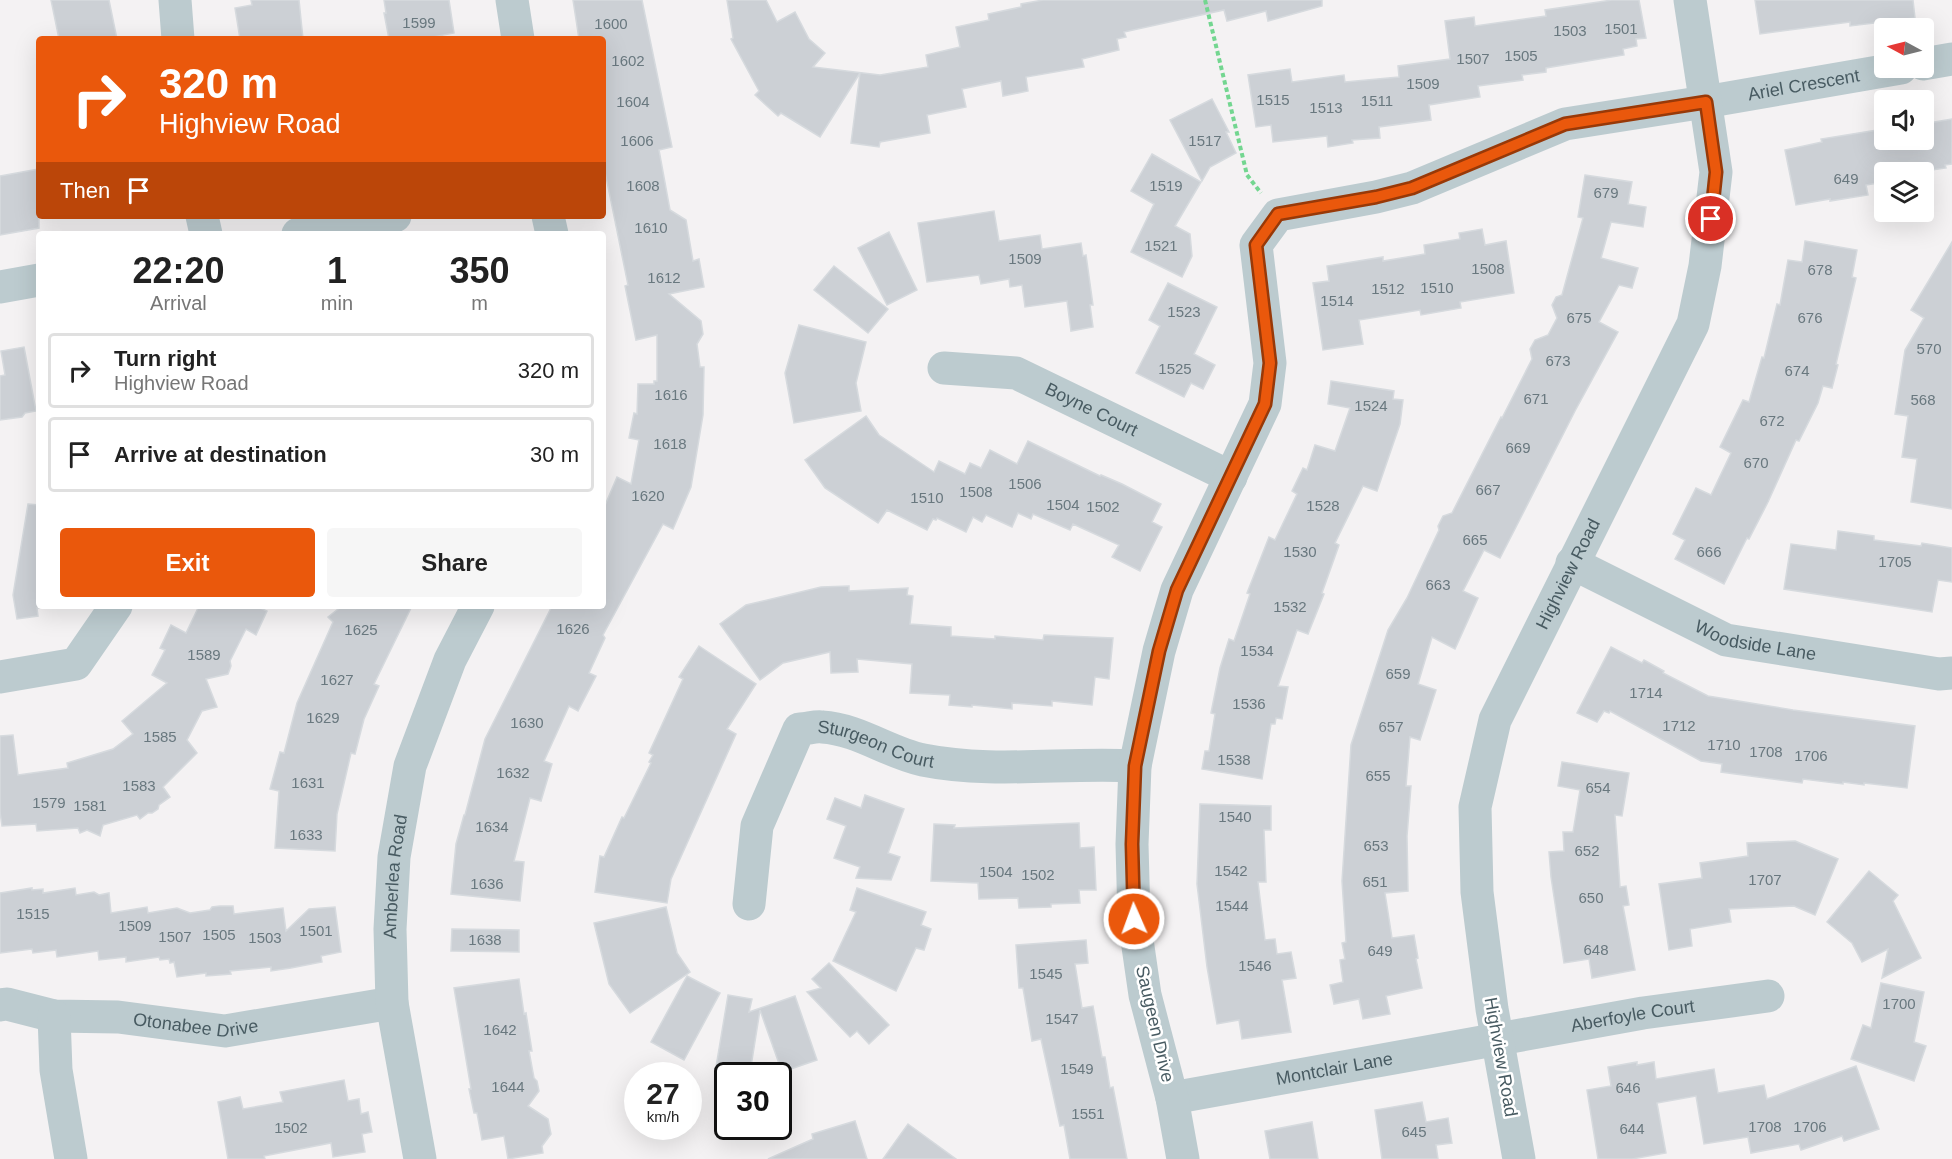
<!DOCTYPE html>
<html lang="en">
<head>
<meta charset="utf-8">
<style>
	:root { --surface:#fff; --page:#f6f6f6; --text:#222; --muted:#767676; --line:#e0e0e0; --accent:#ea580c }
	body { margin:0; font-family:Arial,sans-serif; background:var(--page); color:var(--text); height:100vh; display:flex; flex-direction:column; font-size:22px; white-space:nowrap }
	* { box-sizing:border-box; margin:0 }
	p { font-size:20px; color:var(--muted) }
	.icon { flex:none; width:33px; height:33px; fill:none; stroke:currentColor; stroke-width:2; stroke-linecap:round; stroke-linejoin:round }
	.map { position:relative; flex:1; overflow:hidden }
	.panel { position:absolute; left:36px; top:231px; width:570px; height:378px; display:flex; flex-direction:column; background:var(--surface); border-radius:6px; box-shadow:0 6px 24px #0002 }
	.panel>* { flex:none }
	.top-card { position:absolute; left:36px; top:36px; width:570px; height:183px; border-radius:6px; box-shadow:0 6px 24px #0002; background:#ea580c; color:#fff; overflow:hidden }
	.needle { width:39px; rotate:277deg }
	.controls { position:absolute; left:1874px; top:18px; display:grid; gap:12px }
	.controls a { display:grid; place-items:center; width:60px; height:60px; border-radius:6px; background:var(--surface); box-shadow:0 6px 24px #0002; font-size:30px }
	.speed { position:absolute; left:624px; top:1062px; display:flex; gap:12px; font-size:30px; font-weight:700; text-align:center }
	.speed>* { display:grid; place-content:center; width:78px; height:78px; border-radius:50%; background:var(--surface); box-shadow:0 6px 24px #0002; line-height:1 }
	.speed small { font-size:15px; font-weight:400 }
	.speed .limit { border:3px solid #111; border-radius:9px; background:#fff; color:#111 }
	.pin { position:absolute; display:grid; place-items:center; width:51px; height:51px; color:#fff; margin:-26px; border:3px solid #fff; border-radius:50%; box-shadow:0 2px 6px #0007 }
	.me { position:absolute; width:66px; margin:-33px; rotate:358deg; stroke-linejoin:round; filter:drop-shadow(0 0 4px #0008) }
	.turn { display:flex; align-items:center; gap:21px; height:126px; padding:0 24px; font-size:27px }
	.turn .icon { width:78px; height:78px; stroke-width:2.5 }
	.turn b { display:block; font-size:42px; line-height:51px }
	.then { display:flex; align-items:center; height:57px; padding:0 24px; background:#0003; gap:12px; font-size:22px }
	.eta { display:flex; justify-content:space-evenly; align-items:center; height:102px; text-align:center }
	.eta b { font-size:36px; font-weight:700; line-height:42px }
	.button { display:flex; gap:12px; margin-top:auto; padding:12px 24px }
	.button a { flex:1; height:69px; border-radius:6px; background:var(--accent); color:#fff; font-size:24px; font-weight:700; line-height:69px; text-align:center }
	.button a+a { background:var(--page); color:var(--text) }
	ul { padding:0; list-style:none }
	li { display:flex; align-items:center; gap:18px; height:75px; margin:0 12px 9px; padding:0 12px; border:3px solid var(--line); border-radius:6px }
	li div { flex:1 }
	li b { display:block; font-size:22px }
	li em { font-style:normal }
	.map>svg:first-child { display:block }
	.building { fill:#ccd0d5; stroke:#d6dade; stroke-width:1.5 }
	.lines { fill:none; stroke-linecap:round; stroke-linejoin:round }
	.path { stroke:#73d690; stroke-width:4; stroke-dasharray:4.5 3; stroke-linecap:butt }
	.minor { stroke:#bccbcf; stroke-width:33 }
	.route-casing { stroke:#983908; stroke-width:15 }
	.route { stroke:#ea580c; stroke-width:10 }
	.labels { text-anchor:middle; stroke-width:5; stroke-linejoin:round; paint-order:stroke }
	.number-label { font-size:15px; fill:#69787f }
	.street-label { font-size:18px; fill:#485b62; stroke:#fff }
</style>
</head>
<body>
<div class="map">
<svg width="1952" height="1159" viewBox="0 0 1952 1159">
	<rect width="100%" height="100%" fill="#f4f2f3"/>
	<!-- building -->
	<g class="building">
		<path d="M51,0h58l8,39h-58z"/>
		<path d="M251,0h48l4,39h-63l-5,-31 17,-3z"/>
		<path d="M384,0h65l5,33 -31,6h-34l-5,-26h2z"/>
		<path d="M573,0h69l30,147 -13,3 11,60 16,10 7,41 6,-2 5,28 -35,7 32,27 2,13 -6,10 3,23h4l-1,48 -12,72 -18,42 -10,-5 -60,111 2,3 -16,35 7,3 -18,35 -9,-5 -25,55 8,3 -11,37 -11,-3 -16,63 10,1 -4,39 -69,-7 5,-50 8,-29h1l20,-76 67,-133h51v-96l14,-33 14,7 8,-44 -10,-2 5,-25 3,1 1,-30h16v-3h3v-46l-21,5 -11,-54 3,-1 -25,-123v-123h-24z"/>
		<path d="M727,0h39l11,22 18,-10 14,27 16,14 -12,14 67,8 48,-8 -2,-12 34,-8 -4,-20 33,-7 -1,-6 33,-7v-3l22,-4h279v6l-54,15 -2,-10 -39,10 -3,-11 -100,22 2,5 -9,2 2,11 -37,9 2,8 -58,10 2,14 -25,5 -2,-15 -39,8 4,18 -39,8 3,18 -50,9 -1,5 -28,-4 9,-70 -40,64 -39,-24 -3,3 -23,-21 4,-4 -28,-52 2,-1z"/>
		<path d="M1612,0h27l7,38 -10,1 1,7 -14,3 1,6 -78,13v4l-24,3 1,5 -45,6 2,11 -51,8 2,15 -52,7 1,11 -28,2 1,3 -25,4 -1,-11 -54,6 -2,-17 -15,2 -8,-52 42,-6 2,13 52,-7 1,7 54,-5 -1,-11 52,-7 -5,-38 29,-4 1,9 71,-10 -1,-6z"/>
		<path d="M1755,0h158l2,18 -65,8v-4l-90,12z"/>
		<path d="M1212,99l17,33h-3l10,21 -26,14 -8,14 -32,-61z"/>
		<path d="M1952,119v45l-7,1 1,3 -28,4h-34v10l-18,3 2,10 -38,6v-2l-34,6 -11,-55 37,-8 -1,-3 63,-10v11h39v-16z"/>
		<path d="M1152,154l49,28 -26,44 15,8 2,22 -10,21 -51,-25 23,-48 -23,-13z"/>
		<path d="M39,169v59l-39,7v-59z"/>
		<path d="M1585,175l47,7 -4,22 18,3 -3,20 -32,-5 -10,36 37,10 -6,20 -13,-3 -20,37 19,10 -43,79 -59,116 -16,31 -16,-8 -21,41 15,7 -23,51 -23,-12 -14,47 18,6 -16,50 -10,-3 -4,49h5l-4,50 1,55 -23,2 7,45 22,-3 4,23 -2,1 6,29 -36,8 4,18 -27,5 -4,-20 -25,5 -4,-19 13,-3 -3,-22 5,-1 -3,-16 4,-1 -4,-61 9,-136 37,-115 19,-32 32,-68 -1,-4 5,-10 9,-3 49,-96 1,1 30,-59 -2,-10 5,-9 13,-5 9,-17 -5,-13 4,-8 6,-2 21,-77 -5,-1z"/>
		<path d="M994,211l5,30 41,-6 2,14 39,-6 2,13 3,-1 7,50h-3l3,22 -22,4 -4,-30 -42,6 -3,-22 -12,2 -1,-8 -28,5 -2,-9 -52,7 -9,-59z"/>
		<path d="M1482,229l3,16 21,-4 8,52 -54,9 1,6 -40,7 -1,-5 -61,10 4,24 -40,6 -10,-67 16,-2 -2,-15 56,-9v4l42,-7 -1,-9 36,-6 -1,-6z"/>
		<path d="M889,232l28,58 -30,15 -29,-57z"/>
		<path d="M1805,241l52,9 -5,27 4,1 -20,86 2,1 -6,23 -9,-2 -5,17 -19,38 -3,-1 -28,62 -19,37 -2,-1 -23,46 -49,-25 10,-19 -12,-6 23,-46 15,7 20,-42 -11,-6 23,-47 6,2 13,-45 2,1 13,-54 3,1 8,-45 14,2z"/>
		<path d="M1952,242v267l-41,-7 6,-43 -15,-2 6,-41 -13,-2 10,-64 19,-32 -13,-8z"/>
		<path d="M834,266l54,43 -20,24 -54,-43z"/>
		<path d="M1168,283l49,24 -23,47 21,11 -12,24 -12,-6 -7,14 -48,-24 24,-47 -11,-6z"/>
		<path d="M799,325l67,17 -10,41 5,28 -67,12 -9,-50z"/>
		<path d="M24,347l12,64 -11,2 -3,4 -22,3v-44l5,-1 -4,-24z"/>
		<path d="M1331,381l63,10 -1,8 10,1 -3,24 -23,67 -14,-5 -28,57 4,2 -17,48 2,1 -16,40 -11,-4 -19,56 10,1 -6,32 -6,-1 -1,6h-4l-9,55 -60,-10 3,-18h4l6,-37 -4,-1 9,-45 9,-29 5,2 16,-47 -3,-1 22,-56 6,3 22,-46 -5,-3 11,-23 4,2 8,-25 20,6 15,-43 -22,-4z"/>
		<path d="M866,416l13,19 55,37 5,-11 26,13 5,-11 11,5 9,-18 27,14 11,-23 72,35 1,-1 21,9 39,20 -9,18 10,5 -22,44 -28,-14 7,-12 -46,-21 -3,6 -37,-16 -2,5 -13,-6 -6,14 -26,-12 -4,7 -9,-5 -7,15 -29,-14 -1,2 -3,-1 -6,11 -40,-20 -9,13 -53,-35 -20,-28z"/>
		<path d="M28,504l11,1v103h-2l1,8 -21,3 -4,-24z"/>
		<path d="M1838,531l36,5v4l47,6 1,-3 30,5v34l-14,-2 -6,32 -148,-23 7,-45 45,6z"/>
		<path d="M849,586v5l59,-3 -1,7 6,1 -3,28 41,3v9l44,3v-3l48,4 1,-5 69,3 -4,41 -14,-2 -3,28 -40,-4v5l-40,-3v6l-40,-4v2l-23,-2 1,-10 -40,-2 2,-29 -55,-5 1,13 -27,1 -1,-21 -47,11 -23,17 -40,-56 26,-19 75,-18z"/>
		<path d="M199,606h57l11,5 -11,24 -10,-6 -16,32 1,5 -3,8 -22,5 11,28 -15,4 -15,29 10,13 -34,34 7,10 -11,8 -1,4 -6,4h-4l-8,6 -3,-4 -34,10 -3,11 -13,-6 -7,3 -2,-5 -41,3 -1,-7 -34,2 -2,-14v-76l13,-1 5,40 50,-7 -1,-5 46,-14 20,-15 -11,-13 45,-38 -15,-8 13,-25 -5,-2 11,-23 15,8z"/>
		<path d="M342,606h70l-38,78 5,2 -15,33 -9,35 -4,-1 -14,61 -2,37 -60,-3 4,-57 -9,-2 10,-37 4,1 13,-50 36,-81 -5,-5z"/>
		<path d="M699,646l57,38 -29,45 9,5 -65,145 -4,24 -72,-11 5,-36 4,1 18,-40 2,1 27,-55 -2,-1 4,-7 -4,-2 34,-74 -4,-2z"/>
		<path d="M1611,647l31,16 2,-3 20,11 -1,2 45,23 85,14 122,16 -8,62 -43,-5v2l-21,-3v2l-40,-5 -1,4 -81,-11 1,-8 -21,-3 -91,-50 -1,2 -5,-2 -7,11 -20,-9z"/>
		<path d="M1562,762l67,11 -7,43 -7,-1 5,72 6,-1 3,19 -6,1 12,64 -43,8 -3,-19 -25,4 -13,-86 -2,-25 15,-1 -1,-19h10l7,-42 -22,-4z"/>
		<path d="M865,795l39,14 -16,44 12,4 -9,23 -35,-2 4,-11 -26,-9 12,-32 -19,-7 8,-21 26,10z"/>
		<path d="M1200,804l71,2v24h-7l2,52h-8l7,58 10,-1 2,15 14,-2 5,26 -14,2 9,52 -49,7 -3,-19 -22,4 -10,-57 -10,-83z"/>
		<path d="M1079,823l1,25 14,-1 2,43h-17l1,13 -29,1v3l-32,1 -1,-10 -39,1 -1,-16 -47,-2 3,-57 21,1 -1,3z"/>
		<path d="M1795,841l43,18 -23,56 -21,-9 -65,3 2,13 -41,7 2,17 -23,4 -10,-66 43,-6 -2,-15 48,-7 -1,-13z"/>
		<path d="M1869,871l29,24 -5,6 28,57 -39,20 6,-29 -26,13 -10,-19 -25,-21z"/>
		<path d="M32,888v2l11,-1v4l32,-5 1,7 18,-3 5,3 10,-2 2,20 36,-6 1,6 29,-5 13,5 20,-3 2,-3 8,-1h13l1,8 49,-6 3,23 23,-22 26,-2 6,45 -20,4 1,6 -31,6 -20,3v-4l-41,4 1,3 -25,2v-3l-29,4 -3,-15 -4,1 -1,-4 -9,1 -1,-3 -33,5v-5l-27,3 -1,-9 -41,6 -1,-7 -23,3 -1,-4 -32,4v-60z"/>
		<path d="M857,888l69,24 -5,13 10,4 -7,21 -8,-2 -20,43 -63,-30 23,-49 -6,-2z"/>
		<path d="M666,907l11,46 13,19 -60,41 -21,-29 -15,-61z"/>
		<path d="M452,929l67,1v22l-68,-1z"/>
		<path d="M1086,940l2,23 -13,1 7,44 11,-2 9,51h3l5,31 3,-1 14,72h-57l-6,-34 -4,1 -19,-87 -9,2 -9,-53h-4l-3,-43z"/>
		<path d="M829,963l60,62 -20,19 -12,-13 -7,6 -43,-45 14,-4 -9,-9z"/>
		<path d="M687,976l33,17 -36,67 -33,-18z"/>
		<path d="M519,979l5,35 2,-1 6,38h-3l5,27 3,3 2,10 -11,15 20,13 3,15 -9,12 1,7 -35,6 -4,-23 -22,4 -5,-27h-3l-5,-24h2l-17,-101z"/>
		<path d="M1881,983l43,9 -10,50 12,4 -12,35 -63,-22 12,-34 8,3z"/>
		<path d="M728,995l24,4 -3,13 46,-16 22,64 -35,12 -22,-62 -10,63 -34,-6z"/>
		<path d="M1637,1062v3l17,-3 2,17 58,-10 4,24 46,-8 3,14 89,-33 23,63 -35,12 -2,-5 -41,14 -2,-6 -48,9 -3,-16 -44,7 -8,-48 -39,7 9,50 -34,6h-34l-11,-69 24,-4 -3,-19z"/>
		<path d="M344,1080l4,21 11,-2 2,15 7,-2 4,20 -10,2 3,18 -32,5 -2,-14 -67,13 1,3h-37l-10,-57 22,-5 3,12 40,-7 -3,-10z"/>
		<path d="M1422,1102l4,20 22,-4 4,25 -16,2 2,14h-56l-7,-49z"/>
		<path d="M855,1121l12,38h-99l45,-20 -1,-5z"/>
		<path d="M1312,1122l6,37h-48l-5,-28z"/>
		<path d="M908,1124l48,35h-73z"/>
	</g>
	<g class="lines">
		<!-- path -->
		<path class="path" d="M1205,0l42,175 14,18"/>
		<!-- minor -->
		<g class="minor">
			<path d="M175,0l3,39"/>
			<path d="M512,0l6,39"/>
			<path d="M1923,64l29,-5"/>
			<path d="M202,216l4,18"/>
			<path d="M548,216l4,18"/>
			<path d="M298,234l97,-18"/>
			<path d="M0,287l39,-7"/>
			<path id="s1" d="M944,368l72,5 215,104"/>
			<path id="s2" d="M1572,563l154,77 213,34 13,-1"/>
			<path d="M0,677l76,-13 40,-58"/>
			<path id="s3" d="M749,904l8,-78 42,-97c8,0 16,-3 23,-2 36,2 67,26 101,33 70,14 141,2 212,6"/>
			<path id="s4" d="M0,1005l7,-1 47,12 64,1 107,14 167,-28"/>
			<path d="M54,1016l2,54 15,89"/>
			<path id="s5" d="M1172,1098l471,-85 125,-17"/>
			<path id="s6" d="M420,1159l-28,-156 -2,-74 4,-72 16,-91 40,-106 28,-54"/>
			<path id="s7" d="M1183,1159l-11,-61 -27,-103 -11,-76 -2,-75 3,-78 24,-115 18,-61 88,-186 5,-41 -14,-118 22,-30 98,-18 36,-9 153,-64 140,-22 196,-34"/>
			<path id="s8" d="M1519,1159l-27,-150 -15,-117 -2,-85 20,-87 198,-396 12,-58 11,-94 -26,-172"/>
		</g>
	</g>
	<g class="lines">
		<!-- route casing -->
		<g class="route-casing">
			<path id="route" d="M1134,919l-2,-75 3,-78 24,-115 18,-61 88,-186 5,-41 -14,-118 22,-31 98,-17 36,-9 153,-64 141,-22 10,70 -5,47"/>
		</g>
		<!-- route -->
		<use href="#route" class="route"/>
	</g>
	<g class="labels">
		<!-- number labels -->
		<g class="number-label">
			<text x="419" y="28">1599</text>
			<text x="611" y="29">1600</text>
			<text x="1621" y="34">1501</text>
			<text x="1570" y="36">1503</text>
			<text x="1521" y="61">1505</text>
			<text x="1473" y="64">1507</text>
			<text x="628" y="66">1602</text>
			<text x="1423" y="89">1509</text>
			<text x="1273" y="105">1515</text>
			<text x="1377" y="106">1511</text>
			<text x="633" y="107">1604</text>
			<text x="1326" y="113">1513</text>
			<text x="637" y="146">1606</text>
			<text x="1205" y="146">1517</text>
			<text x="1846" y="184">649</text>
			<text x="643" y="191">1608</text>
			<text x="1166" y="191">1519</text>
			<text x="1606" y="198">679</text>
			<text x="651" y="233">1610</text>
			<text x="1161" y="251">1521</text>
			<text x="1025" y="264">1509</text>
			<text x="1488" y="274">1508</text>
			<text x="1820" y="275">678</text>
			<text x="664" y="283">1612</text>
			<text x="1437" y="293">1510</text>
			<text x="1388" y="294">1512</text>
			<text x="1337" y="306">1514</text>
			<text x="1184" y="317">1523</text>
			<text x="1579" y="323">675</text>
			<text x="1810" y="323">676</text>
			<text x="1929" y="354">570</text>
			<text x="1558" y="366">673</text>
			<text x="1175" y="374">1525</text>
			<text x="1797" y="376">674</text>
			<text x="671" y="400">1616</text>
			<text x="1536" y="404">671</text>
			<text x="1923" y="405">568</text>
			<text x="1371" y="411">1524</text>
			<text x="1772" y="426">672</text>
			<text x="670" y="449">1618</text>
			<text x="1518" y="453">669</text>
			<text x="1756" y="468">670</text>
			<text x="1025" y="489">1506</text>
			<text x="1488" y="495">667</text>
			<text x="976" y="497">1508</text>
			<text x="648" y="501">1620</text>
			<text x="927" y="503">1510</text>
			<text x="1063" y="510">1504</text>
			<text x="1323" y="511">1528</text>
			<text x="1103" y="512">1502</text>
			<text x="1475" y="545">665</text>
			<text x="1300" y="557">1530</text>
			<text x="1709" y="557">666</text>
			<text x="1895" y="567">1705</text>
			<text x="1438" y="590">663</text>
			<text x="1290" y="612">1532</text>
			<text x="573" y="634">1626</text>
			<text x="361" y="635">1625</text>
			<text x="1257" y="656">1534</text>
			<text x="204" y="660">1589</text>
			<text x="1398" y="679">659</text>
			<text x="337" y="685">1627</text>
			<text x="1646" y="698">1714</text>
			<text x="1249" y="709">1536</text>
			<text x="323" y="723">1629</text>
			<text x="527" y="728">1630</text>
			<text x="1679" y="731">1712</text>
			<text x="1391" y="732">657</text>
			<text x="160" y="742">1585</text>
			<text x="1724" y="750">1710</text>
			<text x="1766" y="757">1708</text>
			<text x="1811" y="761">1706</text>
			<text x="1234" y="765">1538</text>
			<text x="513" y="778">1632</text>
			<text x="1378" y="781">655</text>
			<text x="308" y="788">1631</text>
			<text x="139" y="791">1583</text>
			<text x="1598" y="793">654</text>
			<text x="49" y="808">1579</text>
			<text x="90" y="811">1581</text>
			<text x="1235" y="822">1540</text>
			<text x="492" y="832">1634</text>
			<text x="306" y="840">1633</text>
			<text x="1376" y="851">653</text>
			<text x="1587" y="856">652</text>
			<text x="1231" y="876">1542</text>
			<text x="996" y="877">1504</text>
			<text x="1038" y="880">1502</text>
			<text x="1765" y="885">1707</text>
			<text x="1375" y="887">651</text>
			<text x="487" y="889">1636</text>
			<text x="1591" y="903">650</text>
			<text x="1232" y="911">1544</text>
			<text x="33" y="919">1515</text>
			<text x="135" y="931">1509</text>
			<text x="316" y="936">1501</text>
			<text x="219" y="940">1505</text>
			<text x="175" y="942">1507</text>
			<text x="265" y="943">1503</text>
			<text x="485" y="945">1638</text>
			<text x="1596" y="955">648</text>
			<text x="1380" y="956">649</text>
			<text x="1255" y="971">1546</text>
			<text x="1046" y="979">1545</text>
			<text x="1899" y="1009">1700</text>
			<text x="1062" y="1024">1547</text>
			<text x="500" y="1035">1642</text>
			<text x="1077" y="1074">1549</text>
			<text x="508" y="1092">1644</text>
			<text x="1628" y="1093">646</text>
			<text x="1088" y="1119">1551</text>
			<text x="1765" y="1132">1708</text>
			<text x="1810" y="1132">1706</text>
			<text x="291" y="1133">1502</text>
			<text x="1632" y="1134">644</text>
			<text x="1414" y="1137">645</text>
		</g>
		<!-- street labels -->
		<g class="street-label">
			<text dy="6" stroke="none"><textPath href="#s7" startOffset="1527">Ariel Crescent</textPath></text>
			<text dy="6" stroke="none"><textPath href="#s1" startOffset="156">Boyne Court</textPath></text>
			<text dy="6" stroke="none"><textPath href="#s8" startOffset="608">Highview Road</textPath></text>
			<text dy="6" stroke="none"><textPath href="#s2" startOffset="201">Woodside Lane</textPath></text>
			<text dy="6" stroke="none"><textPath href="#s3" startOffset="264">Sturgeon Court</textPath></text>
			<text dy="6" stroke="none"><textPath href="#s6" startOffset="285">Amberlea Road</textPath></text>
			<text dy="6" stroke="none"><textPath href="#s5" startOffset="468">Aberfoyle Court</textPath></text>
			<text dy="6" stroke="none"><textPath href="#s4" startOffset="198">Otonabee Drive</textPath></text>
			<text transform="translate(1155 1024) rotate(77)" y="6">Saugeen Drive</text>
			<text transform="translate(1501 1057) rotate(80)" y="6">Highview Road</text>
			<text dy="6" stroke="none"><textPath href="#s5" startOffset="165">Montclair Lane</textPath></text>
		</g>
	</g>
</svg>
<div class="controls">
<a><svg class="needle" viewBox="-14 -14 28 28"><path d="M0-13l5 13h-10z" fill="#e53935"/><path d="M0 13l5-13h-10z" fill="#767676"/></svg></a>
<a><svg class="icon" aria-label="sound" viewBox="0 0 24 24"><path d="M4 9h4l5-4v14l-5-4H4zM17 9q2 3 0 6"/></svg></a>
<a><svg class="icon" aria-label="layers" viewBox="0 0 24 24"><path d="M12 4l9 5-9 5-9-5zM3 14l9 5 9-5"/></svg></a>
</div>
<div class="speed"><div>27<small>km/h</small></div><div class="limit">30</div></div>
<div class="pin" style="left:1711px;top:219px;background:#d93025"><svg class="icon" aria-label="arrive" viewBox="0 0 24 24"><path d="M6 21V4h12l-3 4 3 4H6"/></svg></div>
<svg class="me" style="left:1134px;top:919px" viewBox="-20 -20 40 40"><circle r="17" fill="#ea580c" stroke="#fff" stroke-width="3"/><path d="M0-11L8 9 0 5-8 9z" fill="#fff"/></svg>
<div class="top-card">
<div class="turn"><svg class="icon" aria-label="right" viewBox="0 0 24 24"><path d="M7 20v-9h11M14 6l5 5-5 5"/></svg><div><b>320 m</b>Highview Road</div></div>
<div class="then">Then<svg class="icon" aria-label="arrive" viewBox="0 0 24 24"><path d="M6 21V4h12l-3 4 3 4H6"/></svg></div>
</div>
<section class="panel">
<div class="eta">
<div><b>22:20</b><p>Arrival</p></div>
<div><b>1</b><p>min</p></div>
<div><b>350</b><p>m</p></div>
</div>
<ul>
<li><svg class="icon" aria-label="right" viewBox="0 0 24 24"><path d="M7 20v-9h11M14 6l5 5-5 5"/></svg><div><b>Turn right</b><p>Highview Road</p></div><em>320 m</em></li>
<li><svg class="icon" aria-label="arrive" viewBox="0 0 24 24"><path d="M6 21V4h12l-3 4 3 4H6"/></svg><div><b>Arrive at destination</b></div><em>30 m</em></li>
</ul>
<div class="button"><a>Exit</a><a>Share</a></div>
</section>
</div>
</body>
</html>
